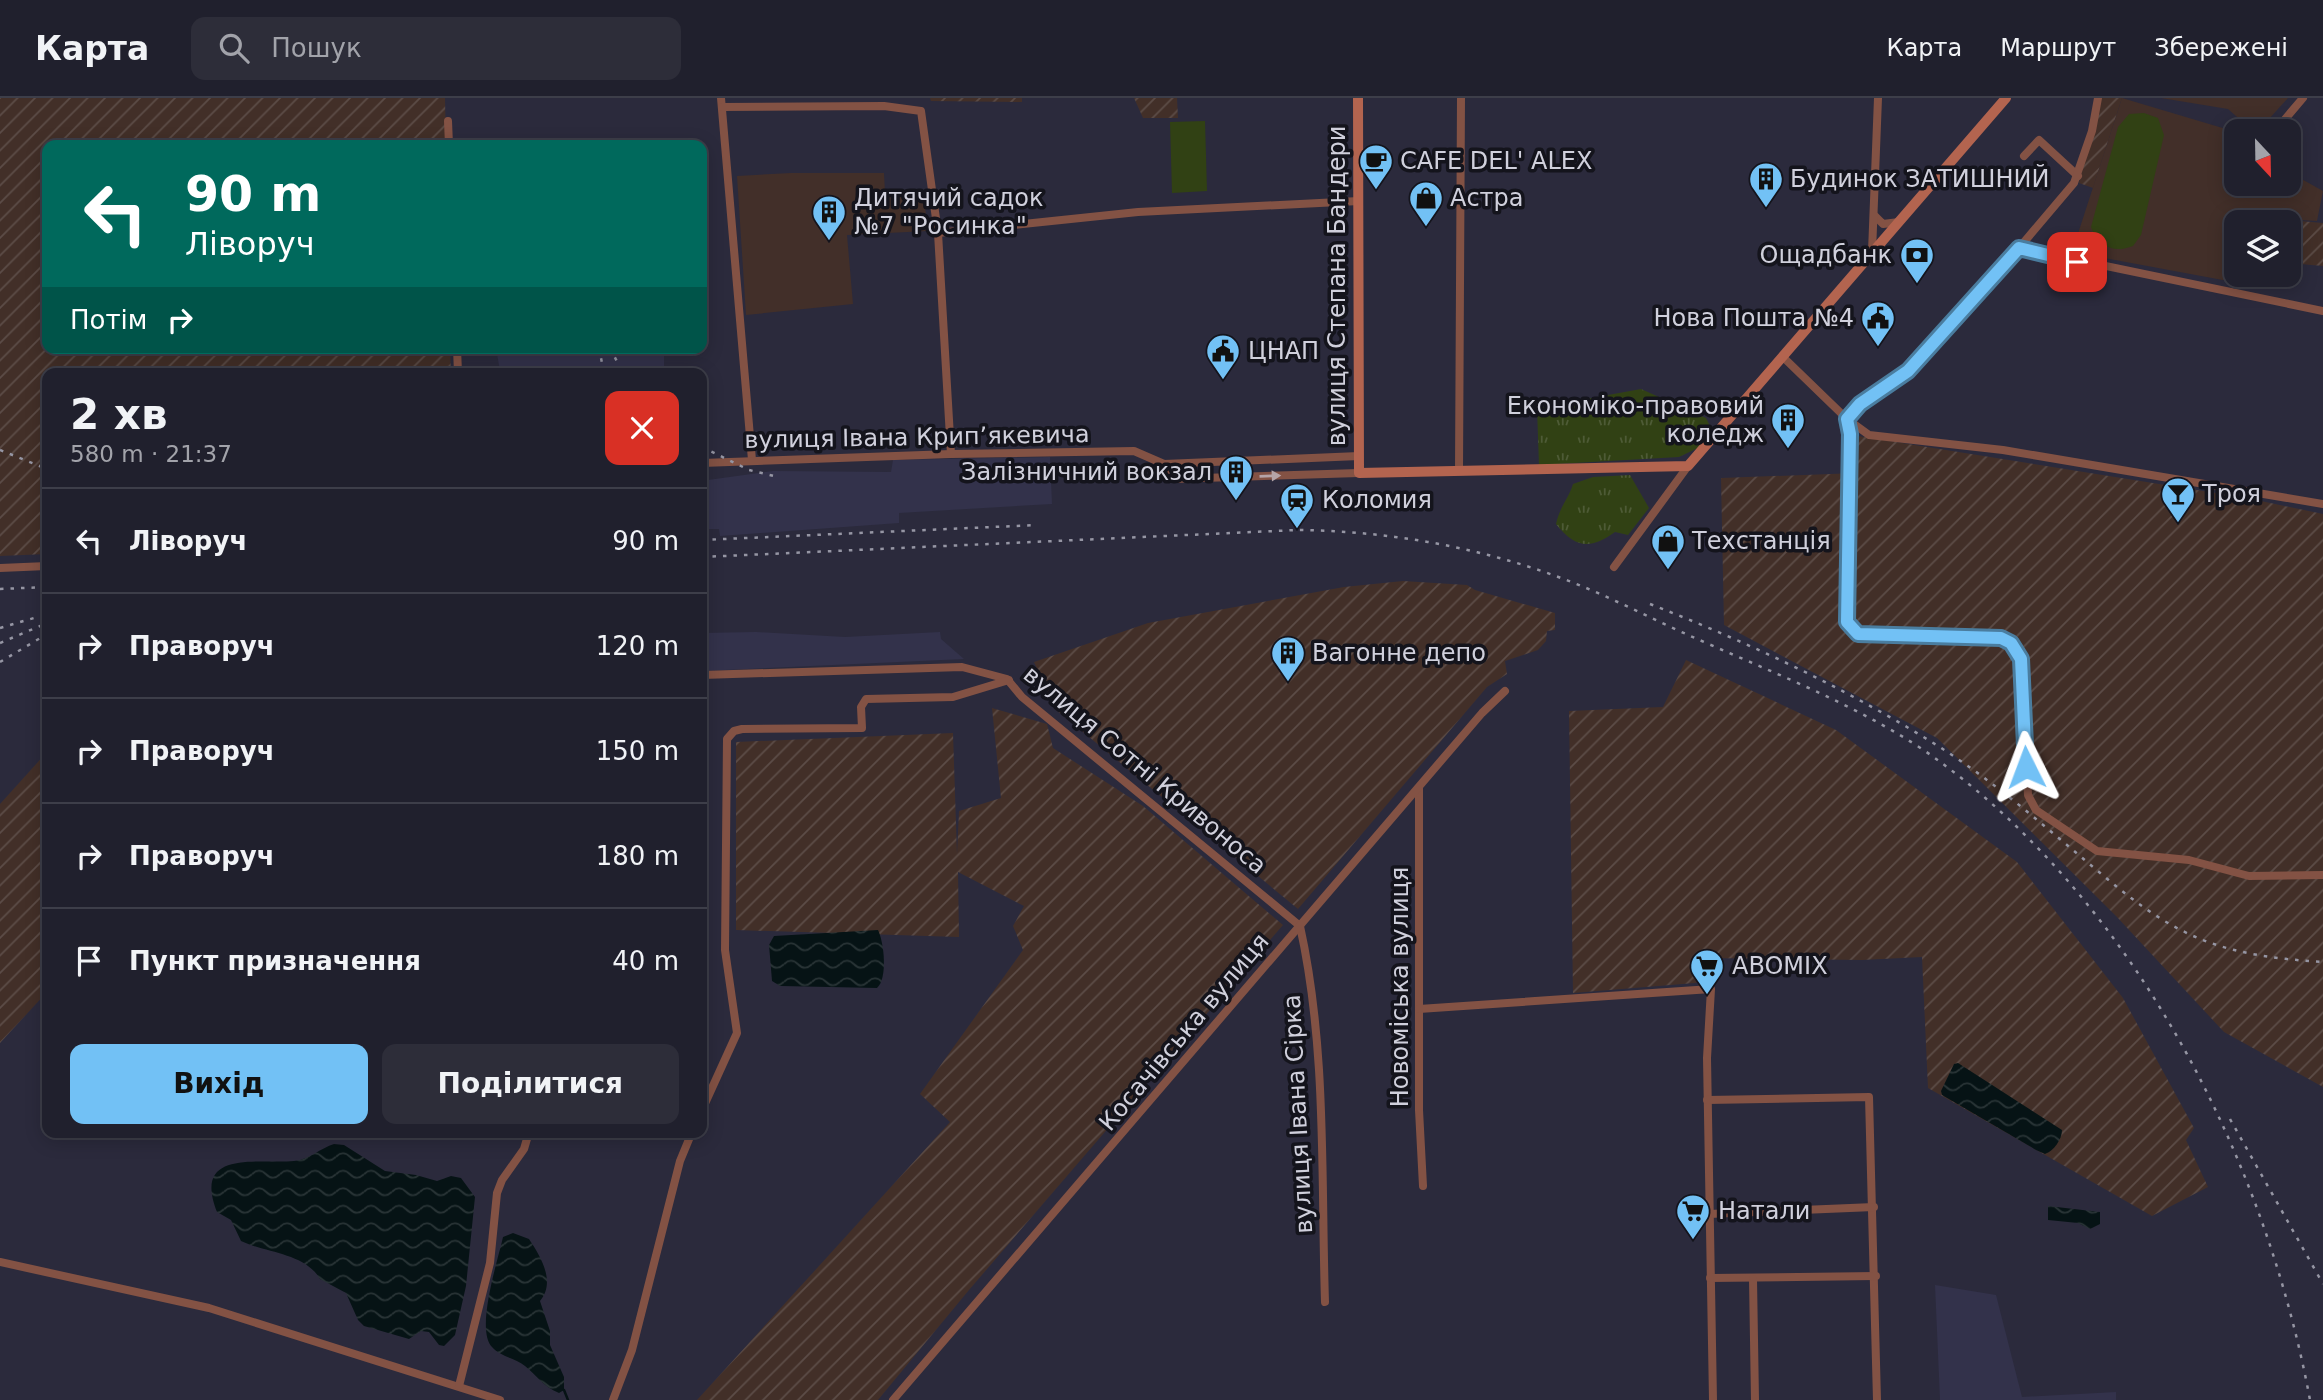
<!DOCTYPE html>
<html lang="uk">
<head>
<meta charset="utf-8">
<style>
	:root { --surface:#20202d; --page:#2d2d39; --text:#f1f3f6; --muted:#a2a3aa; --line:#3d3e49; --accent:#72c1f5 }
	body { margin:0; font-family:"DejaVu Sans",sans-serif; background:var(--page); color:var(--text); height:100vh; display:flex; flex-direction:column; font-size:26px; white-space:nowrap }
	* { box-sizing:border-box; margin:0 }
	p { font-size:23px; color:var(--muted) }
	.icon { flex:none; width:38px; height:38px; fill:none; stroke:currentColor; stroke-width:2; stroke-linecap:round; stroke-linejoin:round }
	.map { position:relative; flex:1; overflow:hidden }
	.panel { position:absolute; left:42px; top:270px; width:665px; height:770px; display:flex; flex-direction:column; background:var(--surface); border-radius:14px; box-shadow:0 4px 18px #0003,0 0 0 2px var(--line) }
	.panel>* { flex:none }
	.top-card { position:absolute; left:42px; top:42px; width:665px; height:214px; border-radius:14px; box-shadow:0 4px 18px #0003,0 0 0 2px var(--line); background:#00695c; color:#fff; overflow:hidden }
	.needle { width:46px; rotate:158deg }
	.buttons { position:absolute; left:2224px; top:21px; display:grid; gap:14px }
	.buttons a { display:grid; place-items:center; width:77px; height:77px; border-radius:14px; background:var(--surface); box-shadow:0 4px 18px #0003,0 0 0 2px var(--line); font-size:35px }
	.pin { position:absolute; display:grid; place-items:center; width:60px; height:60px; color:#fff; margin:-30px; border-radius:14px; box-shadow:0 4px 10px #0006 }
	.me { position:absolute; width:77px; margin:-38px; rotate:357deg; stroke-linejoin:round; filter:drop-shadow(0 0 5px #0008) }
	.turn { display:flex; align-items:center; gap:24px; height:147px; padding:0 28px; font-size:32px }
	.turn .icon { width:91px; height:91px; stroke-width:2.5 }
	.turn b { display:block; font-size:49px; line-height:60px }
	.then { display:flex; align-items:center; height:66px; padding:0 28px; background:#0003; gap:14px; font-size:26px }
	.round { display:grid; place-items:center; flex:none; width:74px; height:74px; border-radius:14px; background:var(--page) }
	.headline { display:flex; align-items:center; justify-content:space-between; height:119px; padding:0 28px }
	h1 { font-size:42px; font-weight:700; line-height:52px }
	.primary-button { display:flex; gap:14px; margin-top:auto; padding:14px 28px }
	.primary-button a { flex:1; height:80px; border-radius:14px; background:var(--accent); color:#111; font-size:28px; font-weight:700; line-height:80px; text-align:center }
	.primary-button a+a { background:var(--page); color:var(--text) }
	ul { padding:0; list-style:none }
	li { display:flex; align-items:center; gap:21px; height:105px; padding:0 28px; border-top:2px solid var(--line) }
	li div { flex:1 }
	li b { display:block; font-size:26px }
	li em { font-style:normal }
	header { display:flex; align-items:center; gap:42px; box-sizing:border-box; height:98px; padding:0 35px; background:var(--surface); border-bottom:2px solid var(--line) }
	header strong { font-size:33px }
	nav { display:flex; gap:38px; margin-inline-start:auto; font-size:24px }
	.search { width:490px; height:63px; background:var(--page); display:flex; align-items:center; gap:18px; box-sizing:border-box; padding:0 24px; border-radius:14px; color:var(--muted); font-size:26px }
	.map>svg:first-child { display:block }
	.built { fill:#33324b }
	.industrial { fill:url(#industrial-furrows) }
	.education { fill:#422f29 }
	.grass { fill:url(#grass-tufts) }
	.pitch { fill:#314114 }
	.water { fill:url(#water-waves) }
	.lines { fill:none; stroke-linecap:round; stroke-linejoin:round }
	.stream { stroke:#061315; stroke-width:2.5 }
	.street { stroke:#835244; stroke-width:8 }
	.secondary { stroke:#b3644f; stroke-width:10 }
	.rail { stroke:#9696a4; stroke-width:2.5; stroke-dasharray:3.5 7; stroke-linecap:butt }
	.oneway { fill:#b5a4a7 }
	.route-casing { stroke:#4a7d9f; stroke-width:18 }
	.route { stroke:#72c1f5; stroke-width:12 }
	.labels { text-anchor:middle; stroke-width:7; stroke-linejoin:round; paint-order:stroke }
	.poi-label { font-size:24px; fill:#d0d0dc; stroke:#14141c; text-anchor:start }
	.street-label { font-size:24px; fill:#d0d0dc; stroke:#14141c }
</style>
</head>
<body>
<header>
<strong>Карта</strong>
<div class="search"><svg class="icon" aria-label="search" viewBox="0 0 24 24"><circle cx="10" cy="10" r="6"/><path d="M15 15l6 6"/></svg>Пошук</div>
<nav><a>Карта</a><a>Маршрут</a><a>Збережені</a></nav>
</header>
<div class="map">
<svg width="2323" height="1302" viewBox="0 0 2323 1302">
	<defs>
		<pattern id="industrial-furrows" width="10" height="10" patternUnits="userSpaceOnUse" patternTransform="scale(1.75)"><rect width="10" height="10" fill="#422f28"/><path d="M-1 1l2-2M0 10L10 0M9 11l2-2" fill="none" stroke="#5c4c47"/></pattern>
		<pattern id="grass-tufts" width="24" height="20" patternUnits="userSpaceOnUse" patternTransform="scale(1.75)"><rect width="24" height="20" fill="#314114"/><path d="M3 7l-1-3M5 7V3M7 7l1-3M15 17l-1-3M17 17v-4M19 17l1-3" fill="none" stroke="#4e5b36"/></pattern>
		<pattern id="water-waves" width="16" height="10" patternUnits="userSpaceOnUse" patternTransform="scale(1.75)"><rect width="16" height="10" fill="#061315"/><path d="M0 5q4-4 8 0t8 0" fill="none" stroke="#293436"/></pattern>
	</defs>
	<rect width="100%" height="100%" fill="#2b2a3c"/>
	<!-- built -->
	<g class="built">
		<path d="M496,250h168v25h-95l-1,-4 -68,2z"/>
		<path d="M1050,359l2,47 -153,9v10l-179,13 -1,-7h-17v-56l6,7 65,-9 118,1 2,-12z"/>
		<path d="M756,534l89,5 95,-5 1,7 23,20 -262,12v-38z"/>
		<path d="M1935,1187l61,10 26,102 94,-5v8h-176z"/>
	</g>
	<!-- industrial -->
	<g class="industrial">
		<path d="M0,0h445l1,47h-399v203h403l1,25h-404v181l-47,2z"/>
		<path d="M930,0h92v4l-91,-1z"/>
		<path d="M1134,0h43l1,20h-35z"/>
		<path d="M2098,0h24l-29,90 -14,-5z"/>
		<path d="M2267,120l56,5v43l-34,-3v-41h-23z"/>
		<path d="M1858,338l389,62 76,16v573l-99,-55 -108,-116 -179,-178 -213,-113 -3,-147 136,-5z"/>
		<path d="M1403,483l64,4 8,5 80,23v17l-8,1 -1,10 -8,9 -33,11 2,13 -20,13 -189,222 -243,-200 -21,-47 114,-39 196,-36z"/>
		<path d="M1686,562l150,70 181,132 106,136 71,130 -8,12 22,47 -56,29 -224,-128 -6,-131 -60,3 -158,-2 -1,23 -8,2 -122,10 -4,-282 94,-4z"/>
		<path d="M992,610l55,16 6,24 90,58 140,119 -314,365 -91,110h-181l253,-278 -30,-28 103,-144 -10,-24 11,-20 -66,-34 1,65 -223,-7v-188l217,-9 4,121 2,-43 42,-13z"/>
		<path d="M47,654v240l-47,51v-239z"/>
	</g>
	<!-- education -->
	<g class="education">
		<path d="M2122,0l114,34v52h53v-12l34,19 -6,30 -50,-3 -1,4h-30v53h21l-2,11 -183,-34z"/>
		<path d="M2161,0h127l-30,33h-5l-25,-22z"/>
		<path d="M791,75h93l1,20 38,-2 5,40 -81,4 6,69 -107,11 -9,-139z"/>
	</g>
	<!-- grass -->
	<g class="grass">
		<path d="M1641,291l65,29 6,12 -10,16 -23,11 -140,8 -2,-57z"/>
		<path d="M1630,377l19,33 -21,27 -13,-3c-25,18 -40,16 -59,-8 4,-18 12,-24 17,-40l20,-7z"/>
	</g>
	<!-- pitch -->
	<g class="pitch">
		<path d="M2144,15l14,5 6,17 -23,100 -8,11c-20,8 -35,0 -42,-19l27,-100 11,-13z"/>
		<path d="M1205,23l2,70 -35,2 -2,-71z"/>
	</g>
	<!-- water -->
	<g class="water">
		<path d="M878,832c6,12 10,48 -1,58l-97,-2 -8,-5 -3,-36 5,-9z"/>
		<path d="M1958,965l104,67c0,9 -8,21 -17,24l-9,-4 -94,-55 -1,-4 13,-27z"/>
		<path d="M334,1046l10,1 41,26 31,4 21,6 14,-5 10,2 14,19 -9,89 -11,49 -11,11 -5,-1 -10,-13 -8,-1 -12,8 -45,-13 -6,-6 -12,-27 -26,-14c-15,-26 -54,-26 -79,-38l-10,-21 -14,-8c-25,-63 40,-48 77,-51 14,-1 27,-13 40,-17z"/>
		<path d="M2048,1108l52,6v12l-10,5 -12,-6 -30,-3z"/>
		<path d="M513,1135l16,6c12,18 27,43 11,62l10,30v14l14,32v13l-5,3c-15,-6 -22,-17 -34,-27 -10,-8 -24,-9 -33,-19 -17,-17 6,-87 11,-110z"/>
	</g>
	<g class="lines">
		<!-- stream -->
		<path class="stream" d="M564,1292l4,10"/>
		<!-- street -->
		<g class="street">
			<path d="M721,0l31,362"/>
			<path d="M722,9l162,-1 37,5 17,122 13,221"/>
			<path d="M448,23l1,24"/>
			<path d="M2275,33l28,-33"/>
			<path d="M2024,58l15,-16 39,36"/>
			<path d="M1875,118l8,8 16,-2"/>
			<path d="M938,135l200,-21 221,-11"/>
			<path d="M2019,150l55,-65 18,-52 6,-33"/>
			<path d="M1872,154l6,-154"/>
			<path d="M2323,213l-304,-63 -111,123 -48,33 -13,15 3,15 -3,188 11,12 143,4 10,5 10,16 7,136 8,15 61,41 92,9 60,16 74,-1"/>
			<path d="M457,250l1,25"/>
			<path d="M1784,260l63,61 22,16 134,15 320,54"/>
			<path d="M702,365l249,-9 183,-3 30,13 195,-8"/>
			<path d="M1164,366l2,13 6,2 187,-6"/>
			<path d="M1459,373l2,-373"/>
			<path d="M1614,469l74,-101"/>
			<path d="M0,470l47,-2"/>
			<path d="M702,577l260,-8 45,12 15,18 278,229"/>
			<path d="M1419,690v322l4,76"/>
			<path d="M1300,828c27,122 21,251 25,376"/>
			<path d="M1419,911l292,-20 -4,69 6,342"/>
			<path d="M1707,1002l162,-3 8,303"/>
			<path d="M702,1012l35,-77 -12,-83 2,-211 7,-8 8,-2 120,-1 -1,-21 5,-8 87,-2 56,-17"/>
			<path d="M1709,1116l165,-7"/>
			<path d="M0,1164l209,46 291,92"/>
			<path d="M1710,1180l166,-2"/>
			<path d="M1753,1181l2,121"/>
			<path d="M459,1288l31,-123 7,-70 5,-13 22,-31 5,-17"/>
			<path d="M613,1302l19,-50 48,-189 12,-29"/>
			<path d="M893,1302l589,-687 23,-22"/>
		</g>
		<!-- secondary -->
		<path class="secondary" d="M1358,0l1,375 329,-7 318,-368"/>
		<!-- rail -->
		<g class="rail">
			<path d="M599,250l5,25"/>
			<path d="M610,250l13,25"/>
			<path d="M702,349l47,23 25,6"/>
			<path d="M0,352l47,19"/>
			<path d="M702,442l335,-15"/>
			<path d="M702,459l595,-27c94,1 189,18 277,53 38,15 74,34 112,51 80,36 183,75 253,127 198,145 327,401 371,639"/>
			<path d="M0,491l47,-2"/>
			<path d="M1650,506c97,38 191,82 280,137 56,34 106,78 156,120 32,27 64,55 103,73 42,20 88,25 134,28"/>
			<path d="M0,530l44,-13"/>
			<path d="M0,545l47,-20"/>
			<path d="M0,564l47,-28"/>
			<path d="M2230,1021l93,165"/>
		</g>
	</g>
	<!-- one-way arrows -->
	<defs><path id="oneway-solid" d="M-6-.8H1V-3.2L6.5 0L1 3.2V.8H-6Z" transform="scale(1.75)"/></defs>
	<use class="oneway" href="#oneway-solid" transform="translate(1270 378) rotate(-2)"/>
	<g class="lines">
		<!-- route casing -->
		<g class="route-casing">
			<path id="route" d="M2026,669l-5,-108 -10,-16 -10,-5 -143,-4 -11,-12 3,-188 -3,-15 13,-15 48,-33 111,-123 58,14"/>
		</g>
		<!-- route -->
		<use href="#route" class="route"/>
	</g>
	<!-- icons -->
	<defs>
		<g id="cafe-pin" transform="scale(1.75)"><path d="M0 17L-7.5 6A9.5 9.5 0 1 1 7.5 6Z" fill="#72c1f5" stroke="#14141c"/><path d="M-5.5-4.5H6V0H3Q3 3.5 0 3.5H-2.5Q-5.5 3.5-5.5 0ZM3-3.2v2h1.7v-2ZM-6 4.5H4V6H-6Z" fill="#111"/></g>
		<g id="building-pin" transform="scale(1.75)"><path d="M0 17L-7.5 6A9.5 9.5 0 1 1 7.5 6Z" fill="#72c1f5" stroke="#14141c"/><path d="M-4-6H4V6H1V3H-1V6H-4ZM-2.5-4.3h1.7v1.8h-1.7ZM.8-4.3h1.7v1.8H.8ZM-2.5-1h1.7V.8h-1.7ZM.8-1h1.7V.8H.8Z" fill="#111"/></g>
		<g id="shop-pin" transform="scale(1.75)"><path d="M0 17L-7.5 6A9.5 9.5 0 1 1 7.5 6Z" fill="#72c1f5" stroke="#14141c"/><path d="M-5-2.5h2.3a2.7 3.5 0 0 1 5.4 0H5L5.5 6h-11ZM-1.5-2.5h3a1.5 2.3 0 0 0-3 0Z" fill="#111"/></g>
		<g id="bank-pin" transform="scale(1.75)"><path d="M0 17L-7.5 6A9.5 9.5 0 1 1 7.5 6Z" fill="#72c1f5" stroke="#14141c"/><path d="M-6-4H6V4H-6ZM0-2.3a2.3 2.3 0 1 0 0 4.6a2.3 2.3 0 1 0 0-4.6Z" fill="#111"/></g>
		<g id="civic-pin" transform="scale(1.75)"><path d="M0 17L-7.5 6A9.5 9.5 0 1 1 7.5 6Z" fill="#72c1f5" stroke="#14141c"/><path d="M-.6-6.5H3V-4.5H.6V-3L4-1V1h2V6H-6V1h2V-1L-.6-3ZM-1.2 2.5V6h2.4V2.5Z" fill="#111"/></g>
		<g id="bar-pin" transform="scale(1.75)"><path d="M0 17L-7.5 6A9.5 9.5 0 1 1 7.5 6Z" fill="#72c1f5" stroke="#14141c"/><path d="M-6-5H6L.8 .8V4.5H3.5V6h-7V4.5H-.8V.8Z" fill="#111"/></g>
		<g id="station-pin" transform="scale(1.75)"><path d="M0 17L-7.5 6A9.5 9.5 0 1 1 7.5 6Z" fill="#72c1f5" stroke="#14141c"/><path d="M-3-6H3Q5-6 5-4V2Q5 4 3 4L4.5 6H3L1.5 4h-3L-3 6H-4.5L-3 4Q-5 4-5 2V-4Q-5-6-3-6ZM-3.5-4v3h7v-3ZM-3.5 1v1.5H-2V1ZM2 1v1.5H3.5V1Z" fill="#111"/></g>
		<g id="supermarket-pin" transform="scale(1.75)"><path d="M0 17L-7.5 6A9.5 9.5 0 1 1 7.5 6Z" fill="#72c1f5" stroke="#14141c"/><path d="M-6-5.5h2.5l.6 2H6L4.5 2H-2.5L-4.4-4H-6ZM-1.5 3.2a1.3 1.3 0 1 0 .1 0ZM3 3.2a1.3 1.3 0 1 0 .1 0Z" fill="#111"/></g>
	</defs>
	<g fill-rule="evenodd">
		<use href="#cafe-pin" x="1376" y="63"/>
		<use href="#building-pin" x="1766" y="81"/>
		<use href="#shop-pin" x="1426" y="100"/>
		<use href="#building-pin" x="829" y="114"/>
		<use href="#bank-pin" x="1917" y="157"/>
		<use href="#civic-pin" x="1878" y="220"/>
		<use href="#civic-pin" x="1223" y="253"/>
		<use href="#building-pin" x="1788" y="322"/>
		<use href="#building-pin" x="1236" y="374"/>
		<use href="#bar-pin" x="2178" y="396"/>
		<use href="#station-pin" x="1297" y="402"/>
		<use href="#shop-pin" x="1668" y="443"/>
		<use href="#building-pin" x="1288" y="555"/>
		<use href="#supermarket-pin" x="1707" y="868"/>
		<use href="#supermarket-pin" x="1693" y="1113"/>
	</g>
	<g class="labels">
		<!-- poi labels -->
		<g class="poi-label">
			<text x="1400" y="71">CAFE DEL' ALEX</text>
			<text x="1790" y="89">Будинок ЗАТИШНИЙ</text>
			<text x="854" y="108">Дитячий садок<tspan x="854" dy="28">№7 "Росинка"</tspan></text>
			<text x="1450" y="108">Астра</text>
			<text x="1892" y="165" text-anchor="end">Ощадбанк</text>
			<text x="1854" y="228" text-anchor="end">Нова Пошта №4</text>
			<text x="1248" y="261">ЦНАП</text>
			<text x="1764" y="316" text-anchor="end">Економіко-правовий<tspan x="1764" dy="28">коледж</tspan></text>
			<text x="1212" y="382" text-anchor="end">Залізничний вокзал</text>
			<text x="2202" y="404">Троя</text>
			<text x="1322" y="410">Коломия</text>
			<text x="1692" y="451">Техстанція</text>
			<text x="1312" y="563">Вагонне депо</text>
			<text x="1732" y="876">ABOMIX</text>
			<text x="1718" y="1121">Натали</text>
		</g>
		<!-- street labels -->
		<g class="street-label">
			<text transform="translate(1337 188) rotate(-90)" y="8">вулиця Степана Бандери</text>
			<text transform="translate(917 339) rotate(-1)" y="8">вулиця Івана Крипʼякевича</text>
			<text transform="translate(1145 672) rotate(40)" y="8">вулиця Сотні Кривоноса</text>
			<text transform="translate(1400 889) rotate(-90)" y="8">Новоміська вулиця</text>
			<text transform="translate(1184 934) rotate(-50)" y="8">Косачівська вулиця</text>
			<text transform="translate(1298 1016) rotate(-93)" y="8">вулиця Івана Сірка</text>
		</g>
	</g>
</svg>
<div class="buttons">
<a><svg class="needle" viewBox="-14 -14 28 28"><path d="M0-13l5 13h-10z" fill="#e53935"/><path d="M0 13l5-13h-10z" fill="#a2a3aa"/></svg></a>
<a><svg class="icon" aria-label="layers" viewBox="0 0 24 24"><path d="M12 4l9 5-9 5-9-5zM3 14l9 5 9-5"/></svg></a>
</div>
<div class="pin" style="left:2077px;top:164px;background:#d93025"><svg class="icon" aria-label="arrive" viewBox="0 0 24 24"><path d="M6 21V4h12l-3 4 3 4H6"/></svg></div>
<svg class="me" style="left:2026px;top:669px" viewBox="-20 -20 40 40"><path d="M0-17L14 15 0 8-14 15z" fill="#72c1f5" stroke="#fff" stroke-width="4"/></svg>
<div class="top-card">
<div class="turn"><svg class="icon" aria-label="left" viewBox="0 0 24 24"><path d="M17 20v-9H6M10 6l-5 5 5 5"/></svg><div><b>90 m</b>Ліворуч</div></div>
<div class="then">Потім<svg class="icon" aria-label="right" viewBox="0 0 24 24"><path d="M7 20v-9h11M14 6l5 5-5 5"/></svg></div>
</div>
<section class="panel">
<div class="headline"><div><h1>2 хв</h1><p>580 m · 21:37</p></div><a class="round" style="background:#d93025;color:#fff"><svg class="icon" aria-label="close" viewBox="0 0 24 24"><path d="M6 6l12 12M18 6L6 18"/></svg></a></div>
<ul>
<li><svg class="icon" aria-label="left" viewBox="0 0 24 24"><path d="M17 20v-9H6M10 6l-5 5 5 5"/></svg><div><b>Ліворуч</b></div><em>90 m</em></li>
<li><svg class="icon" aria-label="right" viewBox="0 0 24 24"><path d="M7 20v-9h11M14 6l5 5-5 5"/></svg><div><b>Праворуч</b></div><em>120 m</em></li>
<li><svg class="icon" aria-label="right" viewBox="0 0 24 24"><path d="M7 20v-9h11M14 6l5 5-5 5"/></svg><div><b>Праворуч</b></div><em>150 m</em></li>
<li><svg class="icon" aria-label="right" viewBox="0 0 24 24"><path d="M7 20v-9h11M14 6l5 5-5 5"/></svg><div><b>Праворуч</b></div><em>180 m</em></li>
<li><svg class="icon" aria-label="arrive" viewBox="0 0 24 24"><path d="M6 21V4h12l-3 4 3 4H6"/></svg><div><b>Пункт призначення</b></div><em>40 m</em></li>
</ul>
<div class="primary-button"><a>Вихід</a><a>Поділитися</a></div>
</section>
</div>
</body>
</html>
